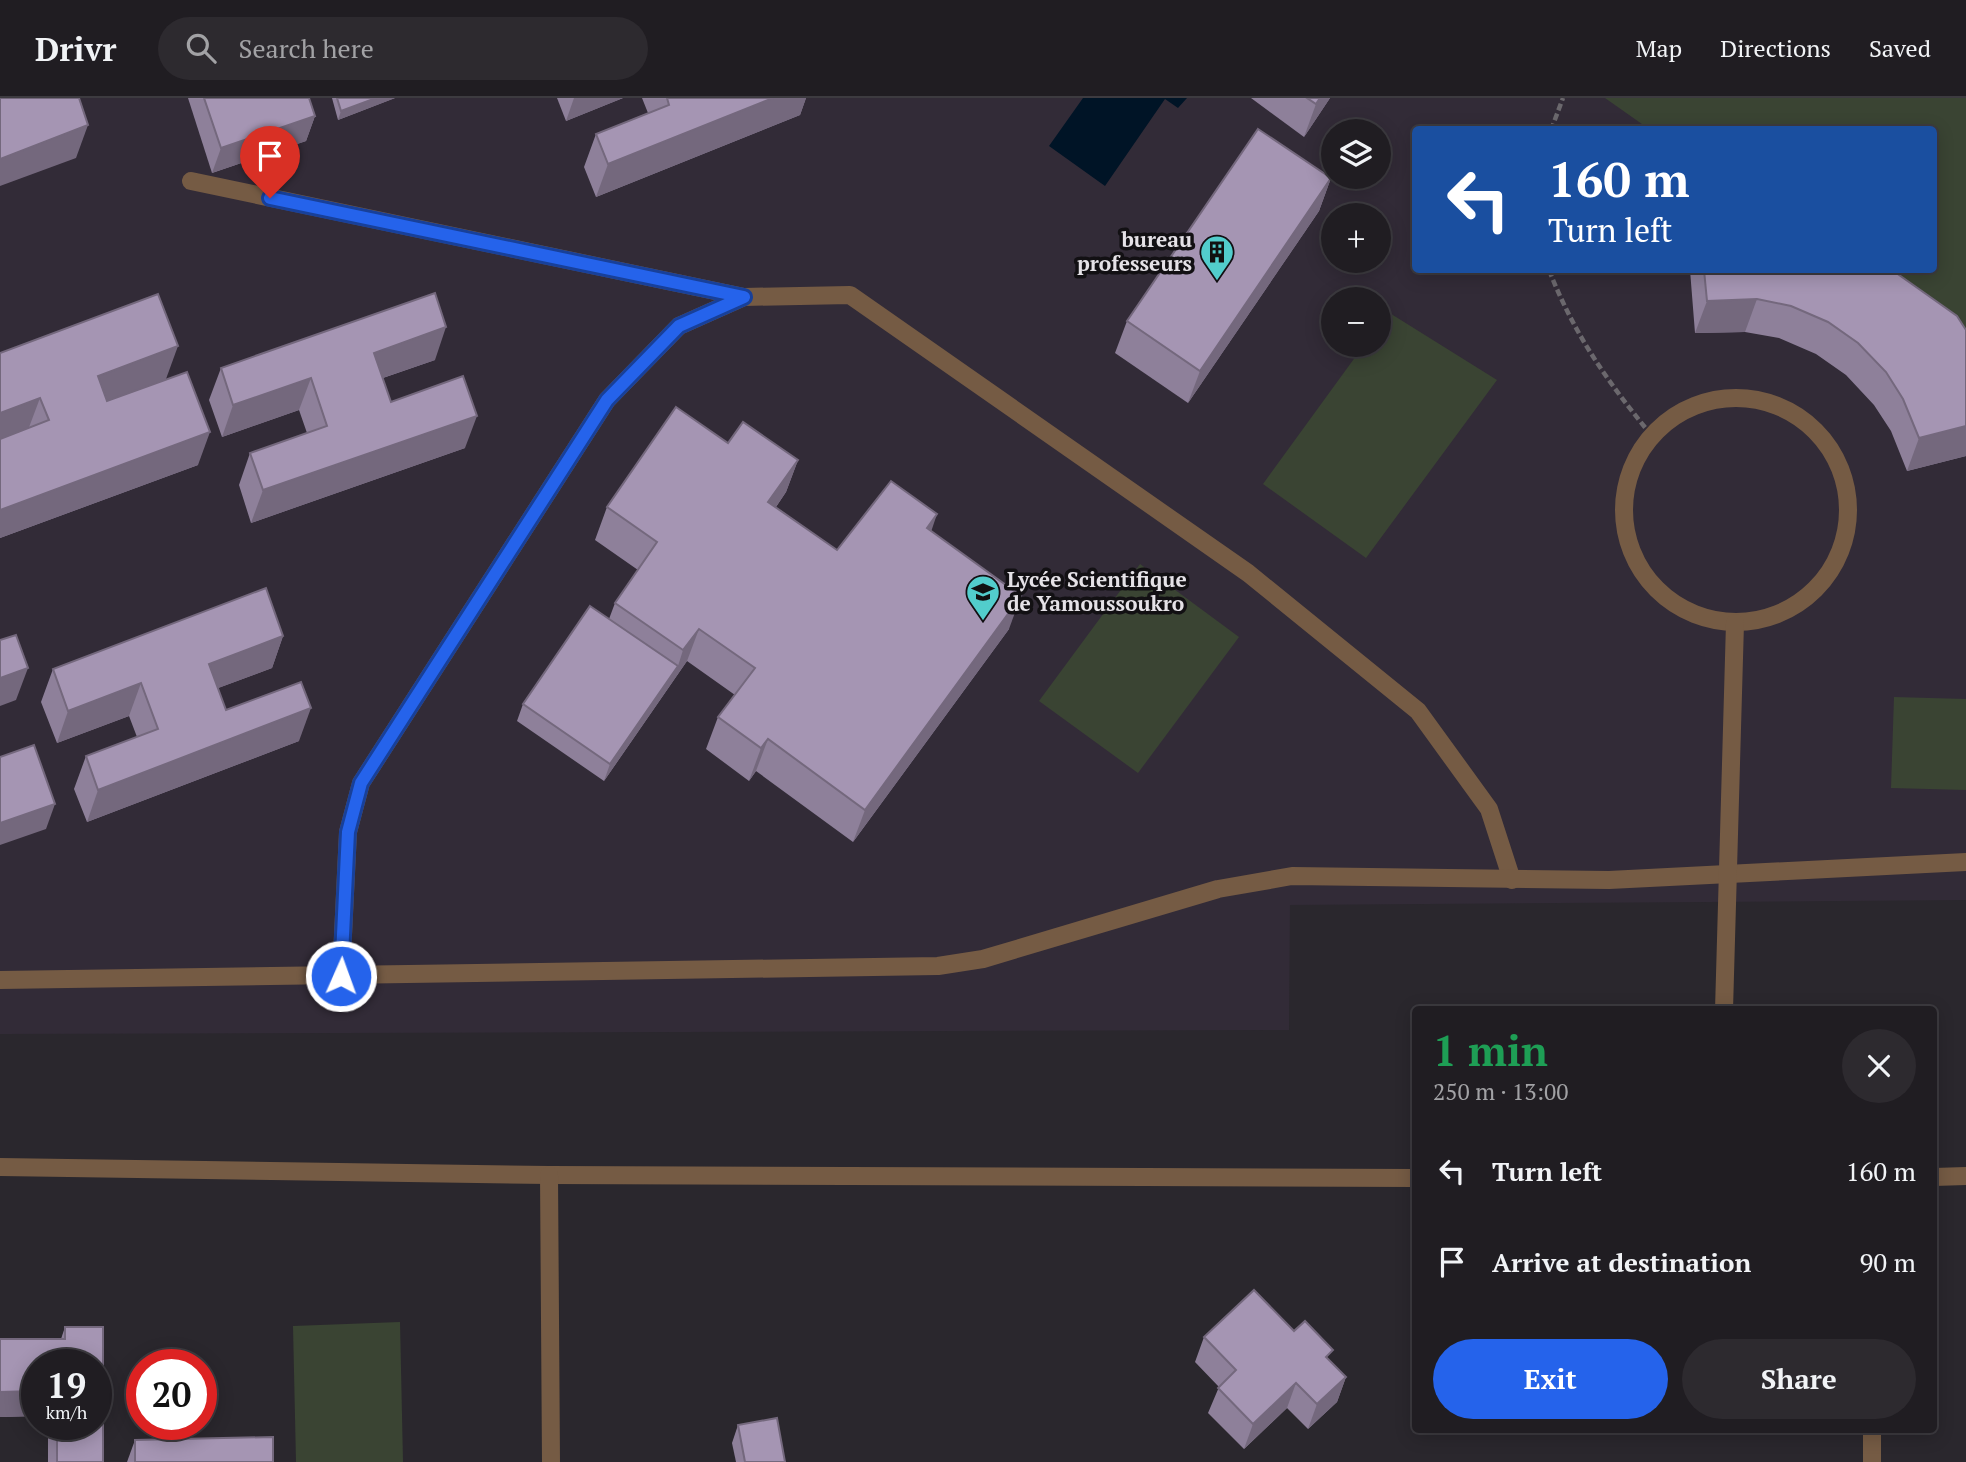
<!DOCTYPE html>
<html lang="en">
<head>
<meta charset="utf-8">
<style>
	:root { --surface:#201d22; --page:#2d2a2f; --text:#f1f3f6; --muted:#a2a2a5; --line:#3d3b40; --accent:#2563eb }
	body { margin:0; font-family:"PT Serif",serif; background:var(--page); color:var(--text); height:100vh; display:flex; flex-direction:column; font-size:26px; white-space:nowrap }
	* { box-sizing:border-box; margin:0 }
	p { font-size:23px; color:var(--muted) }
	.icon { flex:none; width:38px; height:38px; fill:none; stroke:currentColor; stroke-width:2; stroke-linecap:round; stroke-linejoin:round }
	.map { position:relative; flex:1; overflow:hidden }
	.drawer { position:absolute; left:1412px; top:908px; width:525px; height:427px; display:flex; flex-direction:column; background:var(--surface); border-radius:7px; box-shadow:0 4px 18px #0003,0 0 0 2px var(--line) }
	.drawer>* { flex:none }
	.banner { position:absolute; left:1412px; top:28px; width:525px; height:147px; border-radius:7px; box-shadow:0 4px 18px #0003,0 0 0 2px var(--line); background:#1a4fa0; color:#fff; overflow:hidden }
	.tools { position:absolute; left:1321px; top:21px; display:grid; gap:14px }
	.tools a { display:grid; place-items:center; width:70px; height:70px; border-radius:50%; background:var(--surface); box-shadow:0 4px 18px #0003,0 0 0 2px var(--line); font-size:35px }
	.speed { position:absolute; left:21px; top:1251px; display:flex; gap:14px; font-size:35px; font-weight:700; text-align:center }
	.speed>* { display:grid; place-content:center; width:91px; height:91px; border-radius:50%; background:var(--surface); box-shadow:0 4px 18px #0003,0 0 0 2px var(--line); line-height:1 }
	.speed small { font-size:18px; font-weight:400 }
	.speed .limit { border:10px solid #d22; background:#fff; color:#111 }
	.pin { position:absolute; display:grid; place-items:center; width:60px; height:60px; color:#fff; margin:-72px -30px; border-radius:50% 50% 50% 0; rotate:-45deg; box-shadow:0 0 7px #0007 }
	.pin .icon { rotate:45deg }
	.me { position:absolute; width:77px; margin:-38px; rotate:2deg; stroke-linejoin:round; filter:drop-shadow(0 0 5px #0008) }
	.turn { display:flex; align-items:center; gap:24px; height:147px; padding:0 21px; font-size:32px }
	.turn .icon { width:91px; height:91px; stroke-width:2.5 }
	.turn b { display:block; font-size:49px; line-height:60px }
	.round { display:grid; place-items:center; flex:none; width:74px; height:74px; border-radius:37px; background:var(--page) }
	.overview { display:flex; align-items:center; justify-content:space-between; height:119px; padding:0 21px }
	h1 { font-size:42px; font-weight:800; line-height:52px; color:#1e9e55 }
	.primary-button { display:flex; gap:14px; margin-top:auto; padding:14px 21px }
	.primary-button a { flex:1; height:80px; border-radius:42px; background:var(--accent); color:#fff; font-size:28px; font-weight:800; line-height:80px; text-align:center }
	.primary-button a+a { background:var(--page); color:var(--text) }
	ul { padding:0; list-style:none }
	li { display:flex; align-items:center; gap:21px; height:91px; padding:0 21px }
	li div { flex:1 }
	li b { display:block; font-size:26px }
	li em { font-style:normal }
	header { display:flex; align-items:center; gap:42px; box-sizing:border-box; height:98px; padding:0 35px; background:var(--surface); border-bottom:2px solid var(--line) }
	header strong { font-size:33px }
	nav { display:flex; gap:38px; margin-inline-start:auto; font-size:24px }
	.search { width:490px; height:63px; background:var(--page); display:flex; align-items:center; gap:18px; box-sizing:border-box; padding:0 24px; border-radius:38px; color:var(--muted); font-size:26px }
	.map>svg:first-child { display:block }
	.built { fill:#322b37; fill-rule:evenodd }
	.green { fill:#3a4433 }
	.water { fill:#001426 }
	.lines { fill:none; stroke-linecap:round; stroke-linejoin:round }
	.path { stroke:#6b686d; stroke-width:4.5; stroke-dasharray:7 3.5; stroke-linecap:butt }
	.lane { stroke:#755b44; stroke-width:18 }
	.street { stroke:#755b44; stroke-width:18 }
	.wall { fill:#8e809a }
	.shaded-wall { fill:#74687d }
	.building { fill:#a595b3; stroke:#74687d; stroke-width:2 }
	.route-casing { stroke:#184099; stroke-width:18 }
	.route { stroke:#2563eb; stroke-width:12 }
	.labels { text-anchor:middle; stroke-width:7; stroke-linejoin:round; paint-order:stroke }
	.poi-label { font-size:21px; font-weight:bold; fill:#e5e2e7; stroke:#121013; text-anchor:end }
</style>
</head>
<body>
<header>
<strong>Drivr</strong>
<div class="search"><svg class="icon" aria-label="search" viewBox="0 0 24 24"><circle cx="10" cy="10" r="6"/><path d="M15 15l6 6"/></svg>Search here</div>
<nav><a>Map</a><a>Directions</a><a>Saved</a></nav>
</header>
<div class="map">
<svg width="1966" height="1364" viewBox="0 0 1966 1364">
	<rect width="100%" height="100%" fill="#2a272d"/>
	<!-- built -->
	<path class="built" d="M0,0h1966v802l-676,5 -1,125 -1289,4zM1416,32h518v140h-518zM1334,33h45v46h-45zM1334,117h45v46h-45zM1334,201h45v46h-45z"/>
	<!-- green -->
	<g class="green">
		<path d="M1605,0h361v254l-117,-82h85v-140l-285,-1z"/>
		<path d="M1388,214l109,68 -131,178 -103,-74 101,-139h15v-21z"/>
		<path d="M1140,466l99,73 -101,136 -99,-72z"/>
		<path d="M1894,599l72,2v91l-75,-2z"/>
		<path d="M400,1224l3,140h-107l-3,-136z"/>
	</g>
	<!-- water -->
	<path class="water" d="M1083,0h104l-9,10 -13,-9 -60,87 -56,-40z"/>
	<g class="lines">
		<!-- path -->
		<g class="path">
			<path d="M1551,32l12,-32"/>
			<path d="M1549,172c26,66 58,111 103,166"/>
		</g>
		<!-- lane -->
		<g class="lane">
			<path d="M191,83l553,116"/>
			<circle cx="1736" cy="412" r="112"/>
			<path d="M341,878l7,-144 13,-49 246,-383 72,-74 65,-29 106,-2 398,278 170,138 71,98 23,71"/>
			<path d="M0,882l938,-14 45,-7 235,-70 74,-13 317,4 357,-18"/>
			<path d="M1724,912l11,-387"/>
		</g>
		<!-- street -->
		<g class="street">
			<path d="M0,1069l549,8 867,3"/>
			<path d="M549,1077l2,287"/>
			<path d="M1934,1079l32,-1"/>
			<path d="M1872,1364v-32"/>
		</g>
	</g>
	<!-- wall -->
	<g class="wall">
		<path d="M188,0h121l6,18 -9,25 -94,32z"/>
		<path d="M332,0h63l-57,22z"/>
		<path d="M557,0h66l-57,23z"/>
		<path d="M642,0h164l-6,17 -204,82 -12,-30 12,-33 52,-21z"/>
		<path d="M1251,0h79l-26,39z"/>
		<path d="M1331,80l-12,33 -131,192 -73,-50 12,-32z"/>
		<path d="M1690,172h202l74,60v126l-59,15 -16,-40 -17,-26 -28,-30 -30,-21 -37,-16 -34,-6 -50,1z"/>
		<path d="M0,255l166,26 -59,22 91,64 -198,73z"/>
		<path d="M435,262l-52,18 8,24 74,46 -214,75 -12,-38 11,-32 57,-20 -8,-23 -77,27 -13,-37 12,-32z"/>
		<path d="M728,345l70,17 -12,32 -10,15 61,43 94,-19 78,98 -156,213 -97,-71 -7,10 -43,-32 12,-32 17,-22 -48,-34 -83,120 -87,-60 6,-17 86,-85 6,-16 23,-33 -43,-30 12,-33z"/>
		<path d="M283,538l-11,32 -54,20 8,22 73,31 -212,81 -13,-33 12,-33 51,-19 -8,-21 -72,27 -16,-41 12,-33z"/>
		<path d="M65,1229h38v135h-55v-38h48v-59h-59v51l-37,1v-78h61z"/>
		<path d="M1294,1233l35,29 17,17 -9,25 -29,27 -21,-21 -43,41 -36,-36 11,-26 -24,-25 9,-25z"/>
		<path d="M738,1327l47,37h-49l-4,-19z"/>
		<path d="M135,1342l138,22h-146z"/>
	</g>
	<!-- shaded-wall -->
	<g class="shaded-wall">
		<path d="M376,0h19l-57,22 3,-9z"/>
		<path d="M574,0h49l-57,23z"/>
		<path d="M773,0h33l-6,17 -204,82 12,-33z"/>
		<path d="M1320,0h10l-26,39 12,-33z"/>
		<path d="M315,18l-9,25 -94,32 9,-25z"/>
		<path d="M88,27l-12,33 -76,28v-27z"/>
		<path d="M1331,80l-12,33 -131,192 12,-32z"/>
		<path d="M1757,201l-12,33 -50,1 12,-32z"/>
		<path d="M446,229l-11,33 -73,25 12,-32z"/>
		<path d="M178,248l-12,33 -80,30 12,-33z"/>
		<path d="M311,280l-12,32 -77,27 11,-32z"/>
		<path d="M40,300l-12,32 -28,11v-28z"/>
		<path d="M477,318l-12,32 -214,75 12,-33z"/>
		<path d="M1966,328v30l-59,15 12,-33z"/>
		<path d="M210,334l-12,33 -198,73v-28z"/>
		<path d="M798,362l-12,32 -29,43 11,-33z"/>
		<path d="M937,416l-11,33 1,-19z"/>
		<path d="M1021,498l-12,33 -156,213 12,-32z"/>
		<path d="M699,531l-12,32 -83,120 6,-17 68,-98 5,-16z"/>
		<path d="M283,538l-11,32 -75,28 12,-32z"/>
		<path d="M28,570l-12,32 -16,6v-28z"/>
		<path d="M141,585l-12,33 -72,27 11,-32z"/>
		<path d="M311,610l-12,33 -212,81 11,-32z"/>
		<path d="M768,641l-12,32 -7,10 12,-33z"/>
		<path d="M55,706l-9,25 -46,16v-22z"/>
		<path d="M1346,1279l-9,25 -29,27 9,-25z"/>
		<path d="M1296,1285l-9,25 -43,41 9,-25z"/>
		<path d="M37,1293v25l-37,1v-25z"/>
	</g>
	<!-- building -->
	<g class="building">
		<path d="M0,0h79l9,27 -88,34z"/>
		<path d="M204,0h105l6,18 -94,32z"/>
		<path d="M337,0h39l-35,13z"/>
		<path d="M667,0h106l-165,66 -12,-30 73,-29z"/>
		<path d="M1307,0h13l-4,6z"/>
		<path d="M1258,31l73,49 -131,193 -73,-50z"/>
		<path d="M1704,172h188l65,46 9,14v96l-47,12 -16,-39 -17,-27 -28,-29 -30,-21 -37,-16 -34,-7 -50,2z"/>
		<path d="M435,195l11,34 -72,26 17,49 72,-26 14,40 -214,74 -13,-37 77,-27 -16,-48 -78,27 -12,-37z"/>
		<path d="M158,196l20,52 -80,30 9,25 80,-29 23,60 -210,78v-71l49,-19 -9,-22 -40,15v-60z"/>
		<path d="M676,309l52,36 15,-21 55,38 -30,42 69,48 54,-69 46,33 -10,14 94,68 -156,214 -97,-71 -7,9 -43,-31 37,-49 -56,-39 -16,21 -68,-47 42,-61 -50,-35z"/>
		<path d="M266,490l17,48 -74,28 17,46 75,-28 10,26 -213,82 -12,-34 72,-27 -17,-46 -73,28 -15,-42z"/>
		<path d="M590,508l88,60 -68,98 -87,-60z"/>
		<path d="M16,537l12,33 -28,10v-38z"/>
		<path d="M34,647l21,59 -55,19v-66z"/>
		<path d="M1254,1192l40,41 11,-10 28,29 -7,7 20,20 -29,27 -21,-21 -43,41 -35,-36 18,-18 -32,-33z"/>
		<path d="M65,1229h38v135h-46v-38h39v-59h-59v26l-37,1v-53h65z"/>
		<path d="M777,1320l8,44h-40l-7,-37z"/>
		<path d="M273,1339v25h-138v-22z"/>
	</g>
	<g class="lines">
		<!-- route casing -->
		<g class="route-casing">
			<path id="route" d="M270,100l474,99 -65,29 -72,74 -246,383 -13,49 -7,144"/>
		</g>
		<!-- route -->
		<use href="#route" class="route"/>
	</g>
	<!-- icons -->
	<defs>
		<g id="building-pin" transform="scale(1.75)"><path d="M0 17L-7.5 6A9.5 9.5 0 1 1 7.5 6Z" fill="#52cdcc" stroke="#121013"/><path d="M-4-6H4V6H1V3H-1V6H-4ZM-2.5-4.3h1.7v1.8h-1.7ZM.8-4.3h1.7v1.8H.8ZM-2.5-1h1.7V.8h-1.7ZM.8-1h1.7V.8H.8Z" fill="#111"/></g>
		<g id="school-pin" transform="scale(1.75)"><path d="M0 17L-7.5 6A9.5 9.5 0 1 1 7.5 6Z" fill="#52cdcc" stroke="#121013"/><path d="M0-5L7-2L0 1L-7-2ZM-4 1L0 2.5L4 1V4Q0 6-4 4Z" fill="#111"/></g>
	</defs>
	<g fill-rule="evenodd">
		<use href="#building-pin" x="1217" y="154"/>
		<use href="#school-pin" x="983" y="494"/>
	</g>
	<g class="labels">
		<!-- poi labels -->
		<g class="poi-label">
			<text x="1192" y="149">bureau<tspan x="1192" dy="24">professeurs</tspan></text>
			<text x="1007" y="489" text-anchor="start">Lycée Scientifique<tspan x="1007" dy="24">de Yamoussoukro</tspan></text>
		</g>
	</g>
</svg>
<div class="tools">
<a><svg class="icon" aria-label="layers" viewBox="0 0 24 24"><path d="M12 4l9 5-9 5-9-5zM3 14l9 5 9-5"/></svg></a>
<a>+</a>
<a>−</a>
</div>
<div class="speed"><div>19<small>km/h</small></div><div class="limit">20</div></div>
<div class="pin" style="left:270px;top:100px;background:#d93025"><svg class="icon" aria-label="arrive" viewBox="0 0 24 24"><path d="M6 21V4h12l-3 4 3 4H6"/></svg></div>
<svg class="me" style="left:341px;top:878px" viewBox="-20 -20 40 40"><circle r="17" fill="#2563eb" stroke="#fff" stroke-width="3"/><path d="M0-11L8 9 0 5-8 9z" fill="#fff"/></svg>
<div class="banner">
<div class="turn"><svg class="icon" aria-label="left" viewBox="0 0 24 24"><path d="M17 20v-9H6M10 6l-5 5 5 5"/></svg><div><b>160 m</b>Turn left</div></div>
</div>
<section class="drawer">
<div class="overview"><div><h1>1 min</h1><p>250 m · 13:00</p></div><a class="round"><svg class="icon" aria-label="close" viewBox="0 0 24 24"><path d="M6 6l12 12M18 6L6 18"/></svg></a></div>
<ul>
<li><svg class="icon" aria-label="left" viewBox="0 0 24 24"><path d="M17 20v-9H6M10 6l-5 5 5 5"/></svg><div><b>Turn left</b></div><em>160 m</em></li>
<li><svg class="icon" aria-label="arrive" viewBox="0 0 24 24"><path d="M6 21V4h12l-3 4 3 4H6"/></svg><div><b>Arrive at destination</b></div><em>90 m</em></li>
</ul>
<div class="primary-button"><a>Exit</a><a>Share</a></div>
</section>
</div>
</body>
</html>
